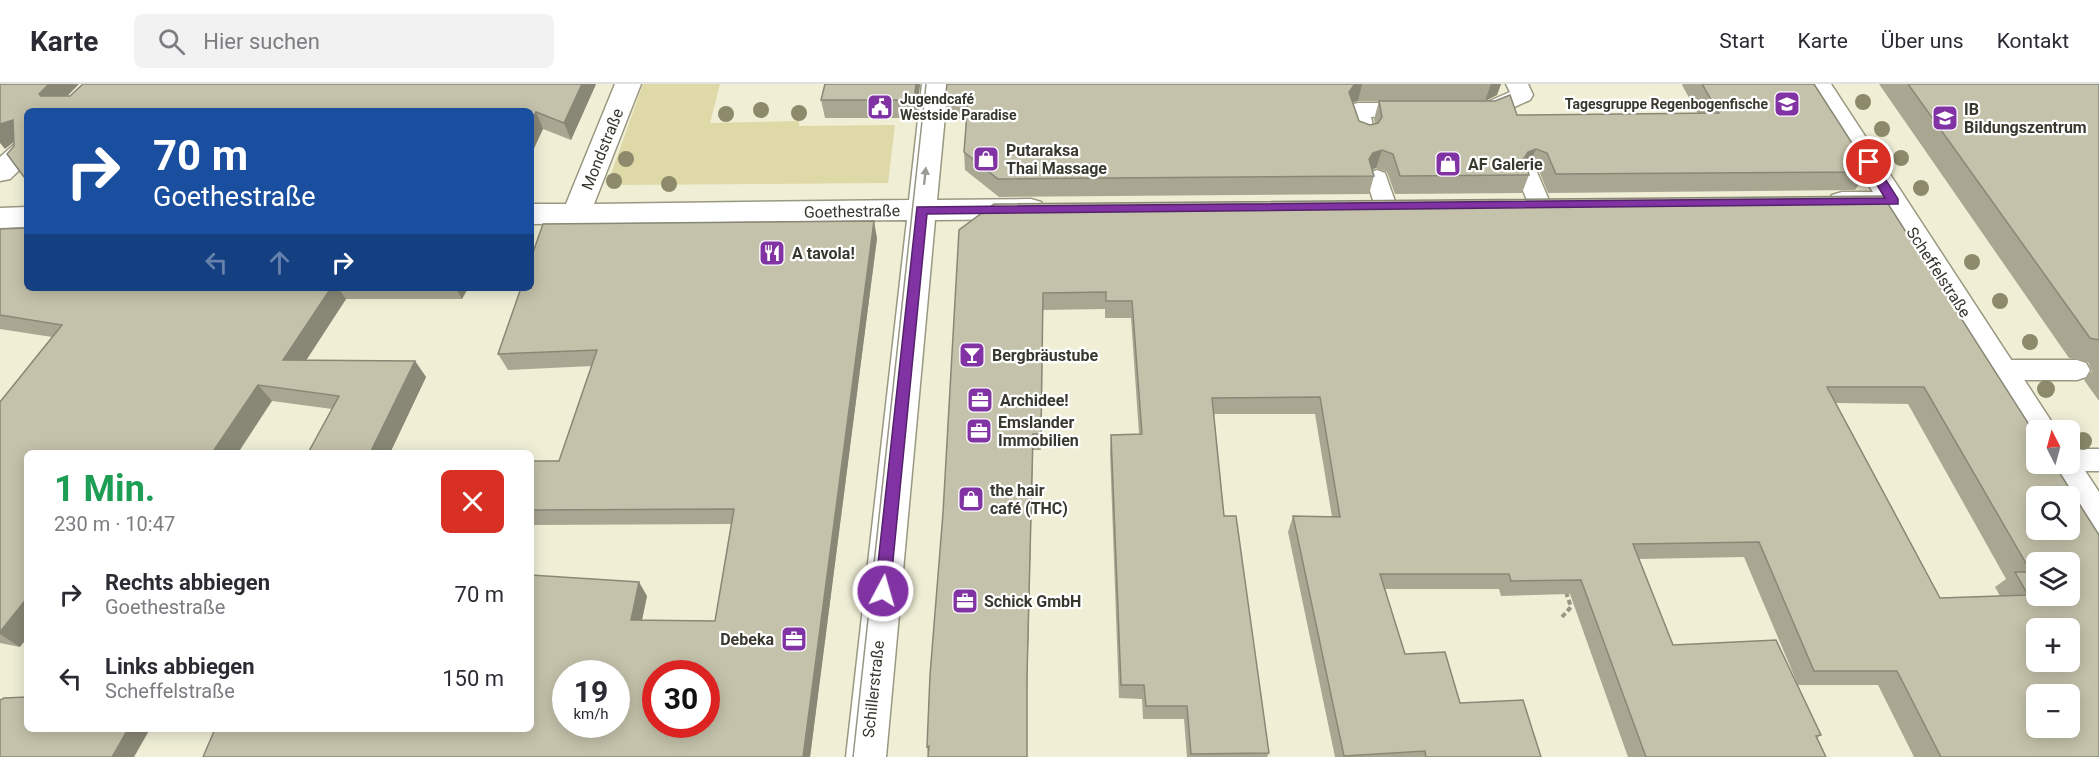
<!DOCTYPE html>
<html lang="de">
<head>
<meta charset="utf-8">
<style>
	:root { --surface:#fff; --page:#f2f2f3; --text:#2b2b33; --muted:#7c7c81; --line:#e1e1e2 }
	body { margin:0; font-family:Roboto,sans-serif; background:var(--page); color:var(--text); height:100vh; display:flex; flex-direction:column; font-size:22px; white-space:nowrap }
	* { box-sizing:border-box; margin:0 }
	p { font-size:20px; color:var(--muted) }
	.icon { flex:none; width:33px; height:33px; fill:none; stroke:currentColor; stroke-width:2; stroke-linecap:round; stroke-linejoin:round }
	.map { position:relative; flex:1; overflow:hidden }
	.details { position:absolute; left:24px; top:366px; width:510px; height:282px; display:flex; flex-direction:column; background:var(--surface); border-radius:9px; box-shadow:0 3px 15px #0003 }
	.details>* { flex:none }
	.guide { position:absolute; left:24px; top:24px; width:510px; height:183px; border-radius:9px; box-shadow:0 3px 15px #0003; background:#1a4fa0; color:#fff; overflow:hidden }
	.needle { width:39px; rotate:354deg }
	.tools { position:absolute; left:2026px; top:336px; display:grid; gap:12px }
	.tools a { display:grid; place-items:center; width:54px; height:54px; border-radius:9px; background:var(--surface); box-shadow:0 3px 15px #0003; font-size:30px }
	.speed { position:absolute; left:552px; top:576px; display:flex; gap:12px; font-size:30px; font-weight:700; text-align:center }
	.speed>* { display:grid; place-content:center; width:78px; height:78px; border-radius:50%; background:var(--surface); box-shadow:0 3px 15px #0003; line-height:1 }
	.speed small { font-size:15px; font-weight:400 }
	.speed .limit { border:9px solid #d22; background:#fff; color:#111 }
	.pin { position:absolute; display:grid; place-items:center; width:51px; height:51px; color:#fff; margin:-26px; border:3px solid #fff; border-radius:50%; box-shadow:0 2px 6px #0007 }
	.me { position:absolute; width:66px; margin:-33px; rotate:6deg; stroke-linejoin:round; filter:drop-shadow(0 0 4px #0008) }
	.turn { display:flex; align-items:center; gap:21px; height:126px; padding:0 30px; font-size:27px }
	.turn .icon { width:78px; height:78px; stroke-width:2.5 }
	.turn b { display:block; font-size:42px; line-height:51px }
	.lanes { display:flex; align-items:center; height:57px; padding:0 30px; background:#0003; justify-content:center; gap:30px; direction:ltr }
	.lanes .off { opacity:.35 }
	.round { display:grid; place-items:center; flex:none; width:63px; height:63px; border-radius:9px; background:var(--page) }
	.summary { display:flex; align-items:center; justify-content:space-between; height:102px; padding:0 30px }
	h1 { font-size:36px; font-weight:700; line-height:45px; color:#1e9e55 }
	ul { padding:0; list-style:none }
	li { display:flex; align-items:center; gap:18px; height:84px; padding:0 30px }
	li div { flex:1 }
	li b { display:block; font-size:22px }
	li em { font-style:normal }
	header { display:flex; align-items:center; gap:36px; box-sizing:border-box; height:84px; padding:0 30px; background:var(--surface); border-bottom:2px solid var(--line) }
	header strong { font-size:28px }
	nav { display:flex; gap:33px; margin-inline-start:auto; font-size:21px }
	.search { width:420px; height:54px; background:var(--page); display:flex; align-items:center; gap:15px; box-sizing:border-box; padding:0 21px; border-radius:9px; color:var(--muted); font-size:22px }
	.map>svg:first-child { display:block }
	.green { fill:#ded9a7 }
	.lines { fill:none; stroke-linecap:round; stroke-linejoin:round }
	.service-casing { stroke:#999881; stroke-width:3 }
	.minor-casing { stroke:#999881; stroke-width:3 }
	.path { stroke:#989785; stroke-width:4; stroke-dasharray:5 3; stroke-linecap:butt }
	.service { fill:#fff; fill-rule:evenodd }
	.minor { fill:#fff; fill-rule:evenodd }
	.tram { stroke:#979684; stroke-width:1.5 }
	.tree { fill:#8c8a6a }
	.wall { fill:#a9a792; fill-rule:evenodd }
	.shaded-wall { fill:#898877 }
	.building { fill:#c4c2aa; stroke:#898877; stroke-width:1.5; fill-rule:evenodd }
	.oneway { fill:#9c9c96 }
	.route { fill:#8133a4; stroke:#54216b; stroke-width:1.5 }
	.labels { text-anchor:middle; stroke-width:4.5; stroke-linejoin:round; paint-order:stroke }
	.far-poi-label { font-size:14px; font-weight:bold; fill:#39382e; stroke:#fff; text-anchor:start }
	.poi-label { font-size:16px; font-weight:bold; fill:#39382e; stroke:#fff; text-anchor:start }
	.street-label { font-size:16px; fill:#39382e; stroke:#fff }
</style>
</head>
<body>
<header>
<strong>Karte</strong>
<div class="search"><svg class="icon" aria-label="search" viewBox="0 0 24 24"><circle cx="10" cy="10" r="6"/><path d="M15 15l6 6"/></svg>Hier suchen</div>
<nav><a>Start</a><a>Karte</a><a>Über uns</a><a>Kontakt</a></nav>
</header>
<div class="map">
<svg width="2099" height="673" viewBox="0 0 2099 673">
	<rect width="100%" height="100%" fill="#f0efd6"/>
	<!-- green -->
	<path class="green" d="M643,0h77l-10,39 89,-2v5l96,-1 -7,58 -281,2z"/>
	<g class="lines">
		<!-- service casing -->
		<g class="service-casing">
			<g id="service">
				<path d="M1506,0h22l5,11 -3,5c-20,8 -38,21 -60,15l-3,-5 3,-5 15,-2 25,-11z"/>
				<path d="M1358,19h55l8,2 3,5 -3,5 -50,2 4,17 -3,5 -8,2 -8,-2 -9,-29 3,-5z"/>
				<path d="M1529,85l8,3 14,33 -4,6 -8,2 -8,-2 -13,-34 3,-5z"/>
				<path d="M1377,86l8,3 12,34 -4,6 -8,2 -8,-2 -11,-35 3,-5z"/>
				<path d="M2002,276h75l9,3 4,7 -4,7 -9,3h-75l-9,-3 -4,-7 4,-7z"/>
				<path d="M2070,365h29v22h-29l-10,-3 -2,-4h12z"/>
			</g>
		</g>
		<!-- minor casing -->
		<g class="minor-casing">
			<g id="minor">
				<path d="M615,0h26l-47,120 315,-4 13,-116h26l-11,116 94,-1 10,3 4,7 -4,7 -10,3 -96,1 -49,537h-40l61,-537 -376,4v-20h35z"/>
				<path d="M1805,0h26l226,346h-20v12l-8,-3 -144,-228 -43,1 -10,-3 -4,-7 4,-7 10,-3h31z"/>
				<path d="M27,55v24l-17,16 -10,2v-24l17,-15z"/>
				<path d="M27,123v20l-27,1v-20z"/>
				<path d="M2070,369l4,1 25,38v44c-16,-6 -29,-22 -29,-40h-6l-19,-32h25z"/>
			</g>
		</g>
		<!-- path -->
		<path class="path" d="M1562,533l9,-10 -5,-15"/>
		<!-- service -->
		<use href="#service" class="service"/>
		<!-- minor -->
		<use href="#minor" class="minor"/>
		<!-- tram -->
		<path class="tram" d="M853,673l73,-673"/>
	</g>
	<!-- trees -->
	<g class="tree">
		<circle cx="1863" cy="18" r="8"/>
		<circle cx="761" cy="26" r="8"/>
		<circle cx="799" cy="29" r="8"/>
		<circle cx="726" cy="30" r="8"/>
		<circle cx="1882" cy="45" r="8"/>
		<circle cx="1901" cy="74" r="8"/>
		<circle cx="626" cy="75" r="8"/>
		<circle cx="614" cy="97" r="8"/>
		<circle cx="669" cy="100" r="8"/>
		<circle cx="1921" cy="104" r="8"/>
		<circle cx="1972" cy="178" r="8"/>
		<circle cx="2000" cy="217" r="8"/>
		<circle cx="2030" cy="258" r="8"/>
		<circle cx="2046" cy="305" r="9"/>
		<circle cx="2083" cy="357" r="9"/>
	</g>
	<!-- wall -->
	<g class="wall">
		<path d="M83,0h513l-25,56 -28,-11 -529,17v-4l-9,7 62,-53h3z"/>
		<path d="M825,0h95l-4,34h-91l-4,-18z"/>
		<path d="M947,0h554l-4,11 -12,6h-127l-5,1 6,19 11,4 5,-1 -1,-5 5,-18 138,14 181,-1 -16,-29 1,-1h131l47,73 -1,2 8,13 -13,18 -307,3 -9,-22 -11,-4h-1l2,8 -7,18 -127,1 -8,-22 -11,-4 -4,1 2,7 -5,18 -370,3 -34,-27 -1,-18 2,-34h-19l-2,-18z"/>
		<path d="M1879,0h220v317l-15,-21 8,-9 -4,-9 -19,-4z"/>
		<path d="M1883,112l154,241 62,320h-185l-36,-72h-80l-54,-128 -105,2 34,86 148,90 -4,3 9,19h-198l-58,-163 -69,2 -2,-7h-114l20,65 55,49 81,54h-206l-47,-225 5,-16 39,1 -17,-103h-101l10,102 45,237 -2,4h-80l-3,-38h-41l-1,-20 -23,-1 -9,-246 1,-17 28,-1 -8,-116h-26v-9l-62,1 -2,140h-8l-6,240v67h-99l-1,-10 16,-234 16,-283zM1836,319l72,1 98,175 -11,8 5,9 -60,2z"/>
		<path d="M0,145l27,59h441l-6,11h-116l-40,61 109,1 11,16 -36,76h-82l24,-44 -60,-8 -245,52 -7,194 -20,-4v-241l52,-65 -52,-8z"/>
		<path d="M877,154l-67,519 -279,-28 116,-133 -5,24 73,1 16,-97 -200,1v-64h28l33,-95 -84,4 -10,-16z"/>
	</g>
	<!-- shaded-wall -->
	<g class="shaded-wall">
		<path d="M49,0h30l-26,27 -14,-17z"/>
		<path d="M582,0h14l-25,56 -7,-17z"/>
		<path d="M916,0h4l-4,34 -2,-18z"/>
		<path d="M1356,0h6l-4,17 -9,2v-11l5,-7z"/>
		<path d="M1491,0h10l-4,11 -12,6z"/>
		<path d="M536,28l7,17 -12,26v-33z"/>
		<path d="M13,36l3,20 -11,9 -5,-6v-19z"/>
		<path d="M1536,65l-8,18 -8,3 -4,6 8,-18 4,-6z"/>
		<path d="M1382,66l-6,18 -8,3 -4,6 5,-18 4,-6z"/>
		<path d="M874,137l3,17 -67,519h-7z"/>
		<path d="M331,204h7l8,11 -50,77 -13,-16z"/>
		<path d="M456,204h12l-6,11z"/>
		<path d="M415,277l11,16 -36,76h-20z"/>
		<path d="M258,301l14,16 -34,52h-26z"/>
		<path d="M1033,350l-6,256v67v-80z"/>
		<path d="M639,498l8,14 -8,38 -8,-14z"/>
		<path d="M27,514v40l-7,9 -20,-13v-2z"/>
		<path d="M128,645h22l-16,28h-22z"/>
	</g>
	<!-- building -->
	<g class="building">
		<path d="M0,0h49l-10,10 2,2h29l13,-12h499l-18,39 -28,-11 -5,10v-11h-504v70l-20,-27 7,-8 -1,-26 -13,4z"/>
		<path d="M825,0h91l-2,16h-93z"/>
		<path d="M947,0h409l-2,1 -5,7 10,29 11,4 8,-2 4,-6 -3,-16h116l15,-6 7,20 202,-2 -17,-29h112l47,73h-2l9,15 -312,2 -9,-21 -11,-4 -8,3 -4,6 5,17 -129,1 -7,-22 -11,-4 -9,3 -4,6 5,17 -376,3 -34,-27 4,-52h-23z"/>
		<path d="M1908,0h191v256l-9,-2z"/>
		<path d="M1883,112l154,241v27h17l45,71v222h-158l-44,-86h-83l-55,-129 -126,2 40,101 103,-5 45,95 -5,1 10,21h-180l-65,-177 -70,1 -2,-7h-129l25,80 40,-2 15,51 63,-3 18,57h-115l-1,-6 -81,5 -51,-240 47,1 -20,-120 -108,1 12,118h12l33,237 -78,1 -4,-48h-41l-2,-21h-23l-10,-250 31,-1 -10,-133h-26v-9l-63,1 -2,141h-8l-6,243v80h-99l1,-11 -2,1 3,-72 13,-162 16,-283 35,-26zM1827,303h97l107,185h-16l13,23 -88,3zM2037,412h33v34h-33zM2037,478h33v34h-33zM2037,544h33v34h-33zM2037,610h33v34h-33z"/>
		<path d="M874,137l-71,536h-600l12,-28h316v-154l108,7 -8,38 84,1 19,-112 -203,1v-49h28l38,-111 -99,4 23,-66h10v-30l12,-34zM566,590h50v50h-50zM656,590h50v50h-50z"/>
		<path d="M27,144v60h304l-48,72 132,1 -45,92h-62l31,-57 -81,-11 -46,68h-185v145l-27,34v-230l62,-77 -62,-10v-86z"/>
		<path d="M27,613v32h101l-16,28h-112v-57l4,-2z"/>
	</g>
	<!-- one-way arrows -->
	<defs><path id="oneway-solid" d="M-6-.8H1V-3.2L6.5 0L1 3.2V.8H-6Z" transform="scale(1.5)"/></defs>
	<use class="oneway" href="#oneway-solid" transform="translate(925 92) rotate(-84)"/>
	<!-- route -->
	<path class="route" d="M1869,75l4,1 25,39v5l-971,10 -37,377 -2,4 -5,2 -6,-2 -2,-4 42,-384 968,-9 -22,-36z"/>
	<!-- icons -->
	<defs>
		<g id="school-square" transform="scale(1.35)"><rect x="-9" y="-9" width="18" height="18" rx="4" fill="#8133a4" stroke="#fff"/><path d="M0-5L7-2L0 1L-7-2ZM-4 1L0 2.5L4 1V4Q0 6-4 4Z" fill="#fff"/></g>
		<g id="civic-square" transform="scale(1.35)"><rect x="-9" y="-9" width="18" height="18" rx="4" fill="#8133a4" stroke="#fff"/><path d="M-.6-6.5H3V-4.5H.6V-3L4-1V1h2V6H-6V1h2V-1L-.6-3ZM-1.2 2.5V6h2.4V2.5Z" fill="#fff"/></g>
		<g id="shop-square" transform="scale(1.35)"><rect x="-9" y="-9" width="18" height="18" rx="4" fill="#8133a4" stroke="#fff"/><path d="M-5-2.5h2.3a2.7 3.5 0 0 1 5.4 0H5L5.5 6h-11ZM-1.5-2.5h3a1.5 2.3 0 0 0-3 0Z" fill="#fff"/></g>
		<g id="restaurant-square" transform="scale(1.35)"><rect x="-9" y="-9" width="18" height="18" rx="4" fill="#8133a4" stroke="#fff"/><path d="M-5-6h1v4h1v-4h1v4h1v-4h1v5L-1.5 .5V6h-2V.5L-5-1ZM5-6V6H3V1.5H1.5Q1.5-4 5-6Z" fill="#fff"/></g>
		<g id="bar-square" transform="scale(1.35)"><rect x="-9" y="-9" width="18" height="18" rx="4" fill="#8133a4" stroke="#fff"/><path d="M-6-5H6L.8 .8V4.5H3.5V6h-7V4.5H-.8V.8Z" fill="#fff"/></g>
		<g id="office-square" transform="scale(1.35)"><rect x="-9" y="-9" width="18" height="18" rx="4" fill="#8133a4" stroke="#fff"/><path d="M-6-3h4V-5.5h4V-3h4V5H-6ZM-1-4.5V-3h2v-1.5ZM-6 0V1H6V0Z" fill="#fff"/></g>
	</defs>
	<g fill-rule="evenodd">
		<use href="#school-square" x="1787" y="20"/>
		<use href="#civic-square" x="880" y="23"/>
		<use href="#school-square" x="1945" y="34"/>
		<use href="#shop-square" x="986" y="75"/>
		<use href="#shop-square" x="1448" y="80"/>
		<use href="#restaurant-square" x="772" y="169"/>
		<use href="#bar-square" x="972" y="271"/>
		<use href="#office-square" x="980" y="316"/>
		<use href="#office-square" x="979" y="347"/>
		<use href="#shop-square" x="971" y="415"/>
		<use href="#office-square" x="965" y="517"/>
		<use href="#office-square" x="794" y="555"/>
	</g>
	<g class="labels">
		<!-- far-poi labels -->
		<g class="far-poi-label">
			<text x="900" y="20">Jugendcafé<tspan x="900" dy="16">Westside Paradise</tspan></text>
			<text x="1768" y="25" text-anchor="end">Tagesgruppe Regenbogenfische</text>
		</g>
		<!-- poi labels -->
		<g class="poi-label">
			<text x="1964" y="31">IB<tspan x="1964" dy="18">Bildungszentrum</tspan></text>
			<text x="1006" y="72">Putaraksa<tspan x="1006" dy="18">Thai Massage</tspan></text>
			<text x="1468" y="86">AF Galerie</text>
			<text x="792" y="175">A tavola!</text>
			<text x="992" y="277">Bergbräustube</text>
			<text x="1000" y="322">Archidee!</text>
			<text x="998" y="344">Emslander<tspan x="998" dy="18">Immobilien</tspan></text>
			<text x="990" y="412">the hair<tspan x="990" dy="18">café (THC)</tspan></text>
			<text x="984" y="523">Schick GmbH</text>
			<text x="774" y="561" text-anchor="end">Debeka</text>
		</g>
		<!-- street labels -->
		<g class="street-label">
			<text transform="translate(602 65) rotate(-68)" y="6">Mondstraße</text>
			<text transform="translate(852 127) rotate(-1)" y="6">Goethestraße</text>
			<text transform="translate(1939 188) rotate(57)" y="6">Scheffelstraße</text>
			<text transform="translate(873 605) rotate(-84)" y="6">Schillerstraße</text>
		</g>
	</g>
</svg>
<div class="tools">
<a><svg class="needle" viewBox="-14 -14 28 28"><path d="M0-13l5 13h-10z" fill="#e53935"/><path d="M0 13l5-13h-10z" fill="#7c7c81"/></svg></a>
<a><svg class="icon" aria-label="search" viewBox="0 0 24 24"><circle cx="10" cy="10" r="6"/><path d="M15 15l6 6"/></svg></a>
<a><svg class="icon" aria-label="layers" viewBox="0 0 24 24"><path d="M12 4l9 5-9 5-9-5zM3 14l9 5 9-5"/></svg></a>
<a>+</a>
<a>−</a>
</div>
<div class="speed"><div>19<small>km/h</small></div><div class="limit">30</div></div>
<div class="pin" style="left:1869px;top:78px;background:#d93025"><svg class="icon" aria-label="arrive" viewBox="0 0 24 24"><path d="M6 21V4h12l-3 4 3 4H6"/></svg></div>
<svg class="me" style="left:883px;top:507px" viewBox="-20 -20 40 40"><circle r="17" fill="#8133a4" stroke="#fff" stroke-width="3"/><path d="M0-11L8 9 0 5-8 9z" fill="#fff"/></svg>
<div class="guide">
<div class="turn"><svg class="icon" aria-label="right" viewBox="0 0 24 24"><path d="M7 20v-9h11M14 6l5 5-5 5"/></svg><div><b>70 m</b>Goethestraße</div></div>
<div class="lanes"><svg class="icon off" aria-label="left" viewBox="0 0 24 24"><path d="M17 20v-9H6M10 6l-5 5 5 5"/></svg><svg class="icon off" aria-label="ahead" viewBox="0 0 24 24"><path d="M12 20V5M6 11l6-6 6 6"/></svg><svg class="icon" aria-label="right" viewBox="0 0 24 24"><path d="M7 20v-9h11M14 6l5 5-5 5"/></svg></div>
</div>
<section class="details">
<div class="summary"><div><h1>1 Min.</h1><p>230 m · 10:47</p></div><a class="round" style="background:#d93025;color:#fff"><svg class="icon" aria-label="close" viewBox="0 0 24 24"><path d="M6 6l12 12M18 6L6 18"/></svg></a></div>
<ul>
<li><svg class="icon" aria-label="right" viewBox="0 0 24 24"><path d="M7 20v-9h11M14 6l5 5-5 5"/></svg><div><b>Rechts abbiegen</b><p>Goethestraße</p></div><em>70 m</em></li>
<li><svg class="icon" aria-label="left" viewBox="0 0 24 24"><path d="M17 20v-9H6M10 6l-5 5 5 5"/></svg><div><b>Links abbiegen</b><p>Scheffelstraße</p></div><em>150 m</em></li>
</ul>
</section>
</div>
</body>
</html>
